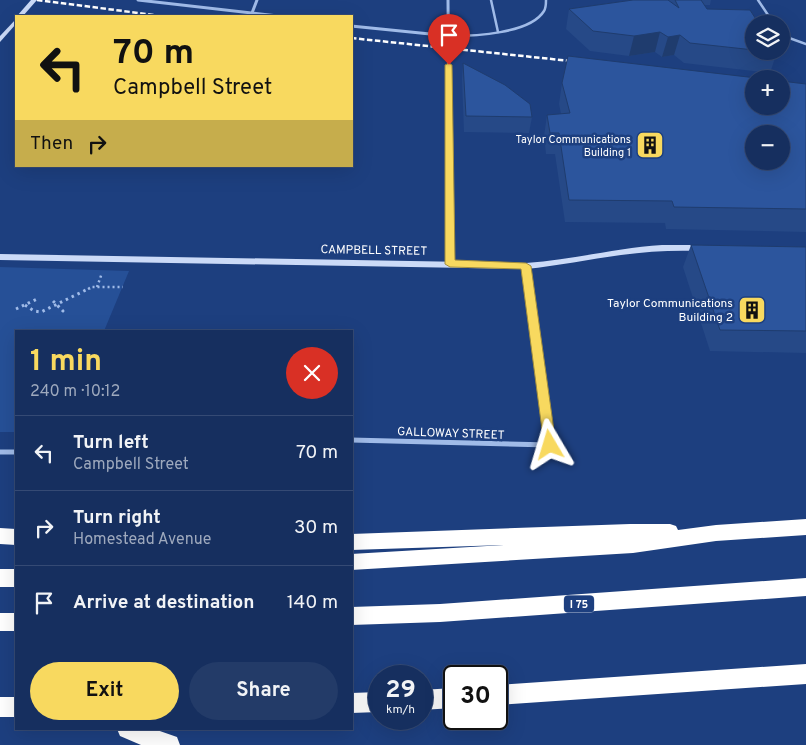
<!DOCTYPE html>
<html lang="en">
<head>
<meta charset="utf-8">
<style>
	:root { --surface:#162f5f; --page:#233b68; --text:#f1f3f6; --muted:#9ea9bd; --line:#354a74; --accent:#f8d95f }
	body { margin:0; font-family:Overpass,sans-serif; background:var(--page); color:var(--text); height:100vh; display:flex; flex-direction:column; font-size:19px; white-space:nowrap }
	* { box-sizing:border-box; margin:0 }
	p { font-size:16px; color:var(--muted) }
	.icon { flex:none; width:28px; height:28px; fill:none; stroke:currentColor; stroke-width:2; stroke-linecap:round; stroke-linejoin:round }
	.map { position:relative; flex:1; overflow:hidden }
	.panel { position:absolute; left:15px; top:330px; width:338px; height:400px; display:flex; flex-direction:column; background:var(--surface); border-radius:0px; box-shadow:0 5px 20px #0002,0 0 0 1px var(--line) }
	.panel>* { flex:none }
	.guide { position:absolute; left:15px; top:15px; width:338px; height:152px; border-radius:0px; box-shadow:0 5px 20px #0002,0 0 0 1px var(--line); background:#f8d95f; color:#111; overflow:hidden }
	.fabs { position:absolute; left:745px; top:15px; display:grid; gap:10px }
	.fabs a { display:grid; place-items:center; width:45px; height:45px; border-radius:50%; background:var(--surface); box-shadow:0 5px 20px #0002,0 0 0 1px var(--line); font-size:25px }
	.speed { position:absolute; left:368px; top:665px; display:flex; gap:10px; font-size:25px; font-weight:700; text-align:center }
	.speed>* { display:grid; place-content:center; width:65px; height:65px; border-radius:50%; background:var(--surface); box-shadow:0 5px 20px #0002,0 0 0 1px var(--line); line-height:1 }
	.speed small { font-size:12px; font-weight:400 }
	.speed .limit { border:2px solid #111; border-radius:8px; background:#fff; color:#111 }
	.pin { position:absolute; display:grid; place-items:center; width:42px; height:42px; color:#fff; margin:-51px -21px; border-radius:50% 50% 50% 0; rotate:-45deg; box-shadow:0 0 5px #0007 }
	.pin .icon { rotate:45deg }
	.me { position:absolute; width:55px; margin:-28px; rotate:353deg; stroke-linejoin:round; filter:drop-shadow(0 0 4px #0008) }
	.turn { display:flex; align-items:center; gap:18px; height:105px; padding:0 15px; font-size:22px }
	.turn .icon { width:65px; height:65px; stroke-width:2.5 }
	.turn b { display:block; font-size:35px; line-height:42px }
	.then { display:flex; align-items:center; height:48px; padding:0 15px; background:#0003; gap:10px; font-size:19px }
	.round { display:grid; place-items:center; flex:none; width:52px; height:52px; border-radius:26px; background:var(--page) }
	.overview { display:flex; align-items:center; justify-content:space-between; height:85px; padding:0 15px }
	h1 { font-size:30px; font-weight:700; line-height:38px; color:var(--accent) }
	.button { display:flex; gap:10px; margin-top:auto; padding:10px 15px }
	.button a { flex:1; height:58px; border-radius:30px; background:var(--accent); color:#111; font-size:20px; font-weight:700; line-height:58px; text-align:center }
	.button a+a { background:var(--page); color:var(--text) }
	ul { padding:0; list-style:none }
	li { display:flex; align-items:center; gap:15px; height:75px; padding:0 15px; border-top:1px solid var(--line) }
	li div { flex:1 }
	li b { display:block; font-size:19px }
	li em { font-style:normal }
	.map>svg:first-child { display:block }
	.green { fill:#265097 }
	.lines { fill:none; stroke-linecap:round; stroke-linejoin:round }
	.path-far1 { stroke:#a0bbe8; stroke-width:2.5; stroke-dasharray:2 3; stroke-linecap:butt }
	.path { stroke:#a0bbe8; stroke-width:3; stroke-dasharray:2.5 4; stroke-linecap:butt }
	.lane { stroke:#a0bbe8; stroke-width:2.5 }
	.street-far2 { stroke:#a0bbe8; stroke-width:3 }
	.street-far1 { stroke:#a0bbe8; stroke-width:4 }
	.street { stroke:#a0bbe8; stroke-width:5 }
	.secondary { fill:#cbdaf7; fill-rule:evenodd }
	.highway { fill:#fff; fill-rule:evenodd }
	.rail { stroke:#fff; stroke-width:2.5; stroke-dasharray:5.5 2.5; stroke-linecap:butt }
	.wall { fill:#264987 }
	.shaded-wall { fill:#1f3c6e }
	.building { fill:#2c559d; stroke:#1f3c6e; fill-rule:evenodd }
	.route { fill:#f8d95f; stroke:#a18d3e }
	.labels { text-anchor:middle; stroke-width:5; stroke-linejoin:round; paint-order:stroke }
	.far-poi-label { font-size:11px; fill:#fff; stroke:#1d3f7f; text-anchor:end }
	.shield { fill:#1d3f7f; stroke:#bbc5d9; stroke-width:1 }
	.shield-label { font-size:11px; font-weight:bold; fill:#fff }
	.street-label { font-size:12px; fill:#fff; stroke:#1d3f7f }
	.poi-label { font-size:12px; fill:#fff; stroke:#1d3f7f; text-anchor:end }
</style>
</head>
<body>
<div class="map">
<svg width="806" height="745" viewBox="0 0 806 745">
	<rect width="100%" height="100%" fill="#1d3f7f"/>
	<!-- green -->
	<path class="green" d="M0,267l129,4 -25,60h-88v101h-16z"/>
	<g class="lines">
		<!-- path-far1 -->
		<g class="path-far1">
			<path d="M97,287l5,-14"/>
			<path d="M88,289l4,-2h31"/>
		</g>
		<!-- path -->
		<g class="path">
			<path d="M53,301l10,10 -6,-6"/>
			<path d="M25,305l9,6 7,1 49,-24"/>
			<path d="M16,309l21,-10"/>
		</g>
		<!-- lane -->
		<g class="lane">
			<path d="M491,0l7,32"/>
			<path d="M758,0l16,24"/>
			<path d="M781,35l25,9"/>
			<path d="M450,36c23,0 80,-2 94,-25 2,-3 2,-7 2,-11"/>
		</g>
		<!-- street-far2 -->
		<g class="street-far2">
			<path d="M138,0l140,16"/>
			<path d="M448,0l1,128"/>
			<path d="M252,13l5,-13"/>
			<path d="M351,26l99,10"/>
		</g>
		<!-- street-far1 -->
		<g class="street-far1">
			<path d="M449,127l1,137"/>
			<path d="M526,266l3,23"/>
		</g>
		<!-- street -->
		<g class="street">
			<path d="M351,440l199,5 -21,-157"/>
			<path d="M0,452h16"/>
		</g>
		<!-- secondary -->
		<g class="secondary">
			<path d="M31,0h6l-14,16h-6z"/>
			<path d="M16,19v5l-16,18v-6z"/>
			<path d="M662,245h40l4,3 -4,3c-27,-1 -54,0 -81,4 -32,4 -63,11 -95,14l-526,-9v-6l526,9c46,-3 90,-15 136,-18z"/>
		</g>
		<!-- highway -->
		<g class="highway">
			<path d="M806,519v16l-90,6 -83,12 -282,17v-16l153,-9 -153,5v-16l279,-10h40l6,2 2,4 38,-5z"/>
			<path d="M0,528l16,1v16l-16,-1z"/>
			<rect x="0" y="569" width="16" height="18"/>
			<path d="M806,578v18l-366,26 -89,3v-18l89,-3z"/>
			<rect x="0" y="613" width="16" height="18"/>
			<path d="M806,664v20l-310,21v-20z"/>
			<path d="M454,688v20l-33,2v-20z"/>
			<path d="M379,692v20l-28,1v-20z"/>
			<rect x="0" y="697" width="16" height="20"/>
			<path d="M117,729h37l23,8 3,8h-39l-21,-9z"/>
		</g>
		<!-- rail -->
		<g class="rail">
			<path d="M37,0l125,16"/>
			<path d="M351,38l229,24"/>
		</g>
	</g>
	<!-- wall -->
	<g class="wall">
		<path d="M633,0h78l-1,5h-6l3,4 47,15v27h23v1l-7,21 -86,-10 -10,-8 -12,2 -7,-5 -26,4 -39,-5 -24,-22 3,-20z"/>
		<path d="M463,63l69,54 -3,16 -65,-1 -2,-53z"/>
		<path d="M562,83l244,1v148l-140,-3 -1,-6 -100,-1 -10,-68h-9l-2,-18 3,-21 14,-1 -2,-10z"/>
		<path d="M691,245l115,2v106l-96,-2 -27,-84z"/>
	</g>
	<!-- shaded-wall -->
	<g class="shaded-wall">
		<path d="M660,32l-5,20 -26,4 5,-20z"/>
		<path d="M680,35l-6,20 -12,2 6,-20z"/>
	</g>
	<!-- building -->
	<g class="building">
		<path d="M633,0h35l11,8 -4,-8h26l6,9 43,1 9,14h-5v26l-64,-7 -10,-8 -12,2 -8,-5 -26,4 -41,-5 -24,-22z"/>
		<path d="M568,56l197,23h-11v27h27v-25l25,3v125l-132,-2 -2,-6 -103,-1 -10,-67h-9l-3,-18 23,-2 -8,-30zM754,134h27v27h-27z"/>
		<path d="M463,63l42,22 25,19 2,13 -66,-1z"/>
		<path d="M691,245l115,2v84l-86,-1z"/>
	</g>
	<!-- route -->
	<path class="route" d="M449,63l3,2 3,195 71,3 5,3 25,179 -2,4h-8l-2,-4 -23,-176 -71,-2 -5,-3v-199z"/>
	<!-- icons -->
	<defs>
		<g id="building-square" transform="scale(1.4375)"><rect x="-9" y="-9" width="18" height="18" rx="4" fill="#f8d95f" stroke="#1d3f7f"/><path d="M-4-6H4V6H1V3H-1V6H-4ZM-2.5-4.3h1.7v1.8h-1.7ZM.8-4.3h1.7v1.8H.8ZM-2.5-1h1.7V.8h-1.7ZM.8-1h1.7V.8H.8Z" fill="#111"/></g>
	</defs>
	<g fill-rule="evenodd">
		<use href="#building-square" x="650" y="145"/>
		<use href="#building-square" x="752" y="310"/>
	</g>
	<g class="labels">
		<!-- far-poi labels -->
		<g class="far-poi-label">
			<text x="631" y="143">Taylor Communications<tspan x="631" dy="13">Building 1</tspan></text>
		</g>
		<!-- shield labels -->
		<rect class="shield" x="564" y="595.5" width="30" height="17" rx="4"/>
		<g class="shield-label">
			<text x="579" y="608">I 75</text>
		</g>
		<!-- street labels -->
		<g class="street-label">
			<text transform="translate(374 250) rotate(1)" y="4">CAMPBELL STREET</text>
			<text transform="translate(451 433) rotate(2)" y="4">GALLOWAY STREET</text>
		</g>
		<!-- poi labels -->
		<g class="poi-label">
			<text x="733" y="307">Taylor Communications<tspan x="733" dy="14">Building 2</tspan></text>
		</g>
	</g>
</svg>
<div class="fabs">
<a><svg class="icon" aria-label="layers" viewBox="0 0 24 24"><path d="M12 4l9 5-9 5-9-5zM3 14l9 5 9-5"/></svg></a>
<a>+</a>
<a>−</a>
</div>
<div class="speed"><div>29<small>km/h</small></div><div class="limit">30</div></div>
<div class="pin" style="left:449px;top:65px;background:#d93025"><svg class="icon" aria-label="arrive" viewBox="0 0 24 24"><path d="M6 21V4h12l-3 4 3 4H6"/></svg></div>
<svg class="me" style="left:550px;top:445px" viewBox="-20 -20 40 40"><path d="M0-17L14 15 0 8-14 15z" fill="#f8d95f" stroke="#fff" stroke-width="4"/></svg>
<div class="guide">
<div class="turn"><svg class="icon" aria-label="left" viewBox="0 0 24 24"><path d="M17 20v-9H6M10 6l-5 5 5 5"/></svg><div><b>70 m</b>Campbell Street</div></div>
<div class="then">Then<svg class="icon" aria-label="right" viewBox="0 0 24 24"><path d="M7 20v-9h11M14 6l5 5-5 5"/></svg></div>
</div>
<section class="panel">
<div class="overview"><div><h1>1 min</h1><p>240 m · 10:12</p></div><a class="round" style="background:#d93025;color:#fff"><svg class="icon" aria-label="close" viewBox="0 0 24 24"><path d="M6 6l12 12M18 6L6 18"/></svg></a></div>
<ul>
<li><svg class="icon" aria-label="left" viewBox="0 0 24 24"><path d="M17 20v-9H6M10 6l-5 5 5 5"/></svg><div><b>Turn left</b><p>Campbell Street</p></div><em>70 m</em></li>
<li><svg class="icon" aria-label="right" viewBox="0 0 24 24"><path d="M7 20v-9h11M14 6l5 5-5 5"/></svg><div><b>Turn right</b><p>Homestead Avenue</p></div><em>30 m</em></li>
<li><svg class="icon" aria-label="arrive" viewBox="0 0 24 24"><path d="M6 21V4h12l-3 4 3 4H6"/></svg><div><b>Arrive at destination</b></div><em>140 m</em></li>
</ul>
<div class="button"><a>Exit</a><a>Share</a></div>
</section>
</div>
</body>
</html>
